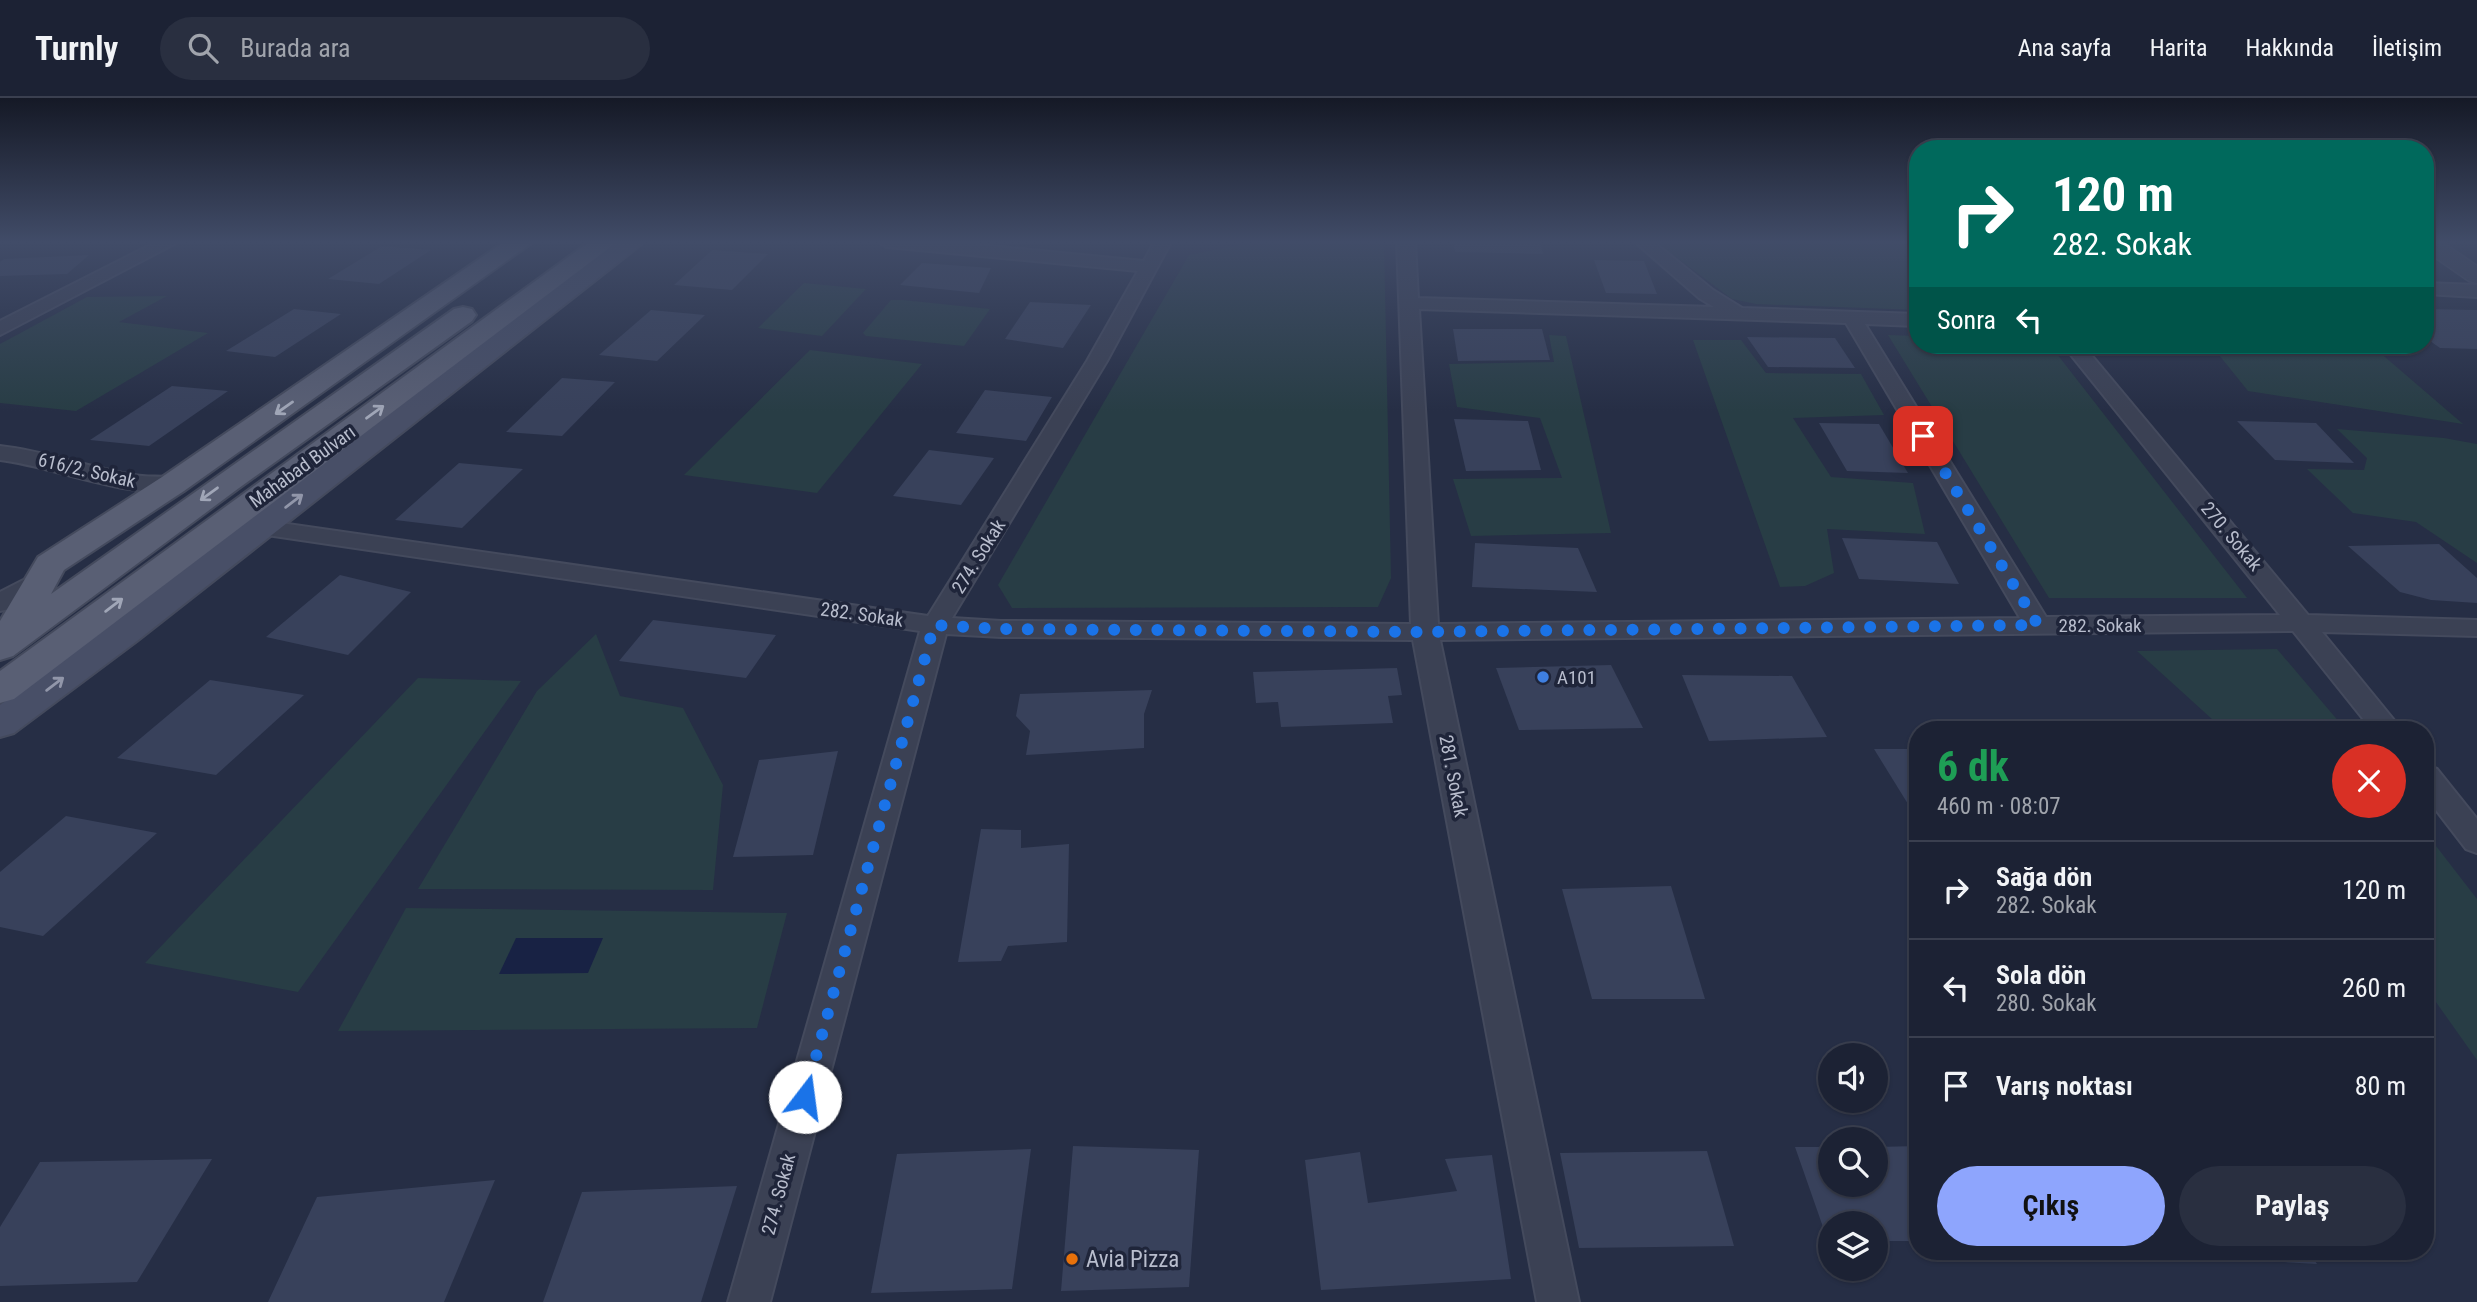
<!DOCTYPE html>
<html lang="tr">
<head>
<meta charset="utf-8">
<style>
	:root { --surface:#1c2234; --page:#292f40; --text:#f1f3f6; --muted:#a0a4ac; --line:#3a3f4f; --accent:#8ea5fd }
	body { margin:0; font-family:"Roboto Condensed",sans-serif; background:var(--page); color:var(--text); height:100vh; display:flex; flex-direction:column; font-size:26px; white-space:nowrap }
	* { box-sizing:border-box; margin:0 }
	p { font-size:23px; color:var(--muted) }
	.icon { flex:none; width:38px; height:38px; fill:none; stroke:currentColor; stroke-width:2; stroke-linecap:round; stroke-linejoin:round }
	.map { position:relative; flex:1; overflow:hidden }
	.panel { position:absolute; left:1909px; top:623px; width:525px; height:539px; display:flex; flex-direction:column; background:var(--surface); border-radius:28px; box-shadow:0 2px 5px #0004,0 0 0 2px var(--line) }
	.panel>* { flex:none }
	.banner { position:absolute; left:1909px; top:42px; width:525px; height:214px; border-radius:28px; box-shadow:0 2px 5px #0004,0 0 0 2px var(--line); background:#00695c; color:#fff; overflow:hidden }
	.controls { position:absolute; left:1818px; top:945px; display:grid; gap:14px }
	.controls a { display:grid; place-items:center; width:70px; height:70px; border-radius:50%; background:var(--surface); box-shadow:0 2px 5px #0004,0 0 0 2px var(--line); font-size:35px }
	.pin { position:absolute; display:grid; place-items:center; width:60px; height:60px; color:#fff; margin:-30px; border-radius:14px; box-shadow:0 4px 10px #0006 }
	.me { position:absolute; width:77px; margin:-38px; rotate:15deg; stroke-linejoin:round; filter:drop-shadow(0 0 5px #0008) }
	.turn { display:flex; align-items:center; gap:24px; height:147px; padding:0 28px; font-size:32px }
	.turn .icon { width:91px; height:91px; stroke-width:2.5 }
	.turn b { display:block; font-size:49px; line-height:60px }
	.then { display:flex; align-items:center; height:66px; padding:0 28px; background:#0003; gap:14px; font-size:26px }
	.round { display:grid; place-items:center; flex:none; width:74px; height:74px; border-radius:37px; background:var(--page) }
	.overview { display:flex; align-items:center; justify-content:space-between; height:119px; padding:0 28px }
	h1 { font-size:42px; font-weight:700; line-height:52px; color:#1e9e55 }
	.action { display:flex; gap:14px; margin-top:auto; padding:14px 28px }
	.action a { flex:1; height:80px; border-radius:42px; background:var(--accent); color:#111; font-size:28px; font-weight:700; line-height:80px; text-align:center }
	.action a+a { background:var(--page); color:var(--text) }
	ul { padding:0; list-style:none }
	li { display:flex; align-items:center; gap:21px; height:98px; padding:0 28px; border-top:2px solid var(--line) }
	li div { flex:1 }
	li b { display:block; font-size:26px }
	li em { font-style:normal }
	header { display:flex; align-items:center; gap:42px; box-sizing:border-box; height:98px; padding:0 35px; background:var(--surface); border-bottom:2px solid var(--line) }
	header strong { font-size:33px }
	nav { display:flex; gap:38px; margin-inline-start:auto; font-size:24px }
	.search { width:490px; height:63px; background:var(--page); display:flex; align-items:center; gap:18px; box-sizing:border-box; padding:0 24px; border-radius:38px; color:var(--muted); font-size:26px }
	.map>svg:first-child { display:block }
	.green { fill:#283d45 }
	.water { fill:#182244 }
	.building { fill:#38415b }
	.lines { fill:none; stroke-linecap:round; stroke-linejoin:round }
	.minor-casing { stroke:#444a5d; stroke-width:4 }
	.tertiary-casing { stroke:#444a5d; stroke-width:3 }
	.secondary-casing { stroke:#444a5d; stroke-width:4 }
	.primary-casing { stroke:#444a5d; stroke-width:4 }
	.minor { fill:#3b4154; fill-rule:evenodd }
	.tertiary { fill:#3b4154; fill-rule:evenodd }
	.secondary { fill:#484f67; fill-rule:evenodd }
	.primary { fill:#595f74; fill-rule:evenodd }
	.oneway { stroke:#a0a6b7 }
	.oneway2 { stroke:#9196a9 }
	.route { stroke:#1a73e8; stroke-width:12; stroke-dasharray:0 21.6 }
	.shop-dot { fill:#3f7fe0; stroke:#1f253a; stroke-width:2.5 }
	.food-dot { fill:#e8710a; stroke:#1f253a; stroke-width:2.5 }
	.labels { text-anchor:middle; stroke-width:7; stroke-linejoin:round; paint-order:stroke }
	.street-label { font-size:19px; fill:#b8bdcd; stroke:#1f253a }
	.poi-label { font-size:19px; fill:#b8bdcd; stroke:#1f253a; text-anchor:start }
	.near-poi-label { font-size:23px; fill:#b8bdcd; stroke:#1f253a; text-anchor:start }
</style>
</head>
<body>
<header>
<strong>Turnly</strong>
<div class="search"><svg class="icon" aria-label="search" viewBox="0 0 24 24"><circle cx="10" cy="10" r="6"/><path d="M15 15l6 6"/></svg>Burada ara</div>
<nav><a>Ana sayfa</a><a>Harita</a><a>Hakkında</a><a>İletişim</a></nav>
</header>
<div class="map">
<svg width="2477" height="1204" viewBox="0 0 2477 1204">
	<rect width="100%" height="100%" fill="#262e45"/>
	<!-- green -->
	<g class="green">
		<path d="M1253,144h131l7,336 -13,29 -366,1 -14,-23 191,-330z"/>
		<path d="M1656,144h262v68l-162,-6 -24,-5z"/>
		<path d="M804,185l62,6 -44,47 -64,-8z"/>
		<path d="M167,198l-48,26 89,11 -132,78 -76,-8v-59l87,-47z"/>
		<path d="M891,202h12l87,9 -26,37 -98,-10 -3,-3z"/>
		<path d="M1549,237l17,1 45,197 -140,3 -18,-57 109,-1 -22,-60 -83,-11 -8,-43 105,-2z"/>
		<path d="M1888,237l30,1v9h132l197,253h-198z"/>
		<path d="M1693,242h48l25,33 95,1 23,41 -91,3 38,59 82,6 12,51 -98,-5 7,44 -29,13 -25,1z"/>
		<path d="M2216,247h155l92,79 -215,-33 -29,-36z"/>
		<path d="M810,252l112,14 -105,129 -133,-18z"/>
		<path d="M2337,331l107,9 33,6v119l-61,-41 -63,-9 -46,-44 57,1 3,-12z"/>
		<path d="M596,536l24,62 63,12 40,77 -10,105 -295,-1 119,-198z"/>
		<path d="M2277,551l69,81h-122l-87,-79z"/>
		<path d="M418,580l103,3 -223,311 -153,-29z"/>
		<path d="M2426,735l51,66v161l-51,-72z"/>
		<path d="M406,810l381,5 -30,115 -419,3z"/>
	</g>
	<!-- water -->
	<path class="water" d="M516,840h87l-15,35 -89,1z"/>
	<!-- building -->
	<g class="building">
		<path d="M1453,144h87l3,12 -88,-2z"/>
		<path d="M382,148l49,4 -52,34 -51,-5z"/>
		<path d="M712,152l56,4 -36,36 -58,-5z"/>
		<path d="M89,157l-22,19 -67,2v-14l4,-3z"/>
		<path d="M1594,162l50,1 13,33 -51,-1z"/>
		<path d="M922,165l69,5 -12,25 -79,-8z"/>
		<path d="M1030,204l61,3 -28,43 -58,-9z"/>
		<path d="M294,211l47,5 -66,43 -49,-6z"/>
		<path d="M2426,211l51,1v39l-37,-1 -14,-10z"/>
		<path d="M651,212l54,5 -48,46 -58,-6z"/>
		<path d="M1453,231h89l8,31 -92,1z"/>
		<path d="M1747,239l88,1 20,30 -87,-1z"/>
		<path d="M562,280l53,4 -53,54 -56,-4z"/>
		<path d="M172,288l56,5 -79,55 -59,-6z"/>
		<path d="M985,292l67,7 -26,44 -70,-8z"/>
		<path d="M1454,321l74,2 13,49 -75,1z"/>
		<path d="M2237,323l79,2 38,40 -79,-3z"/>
		<path d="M1819,325l60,1 29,49 -61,-2z"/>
		<path d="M929,352l65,8 -33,47 -68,-9z"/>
		<path d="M459,365l64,6 -61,59 -67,-8z"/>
		<path d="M1842,440l95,4 22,42 -100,-5z"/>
		<path d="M1475,445l103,5 19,44 -125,-5z"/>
		<path d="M2439,446l38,34v25l-46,-3 -31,-8 -52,-46z"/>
		<path d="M340,477l71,17 -63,63 -82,-18z"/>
		<path d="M653,522l123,15 -30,43 -127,-17z"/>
		<path d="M1611,567l32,63 -124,2 -23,-62z"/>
		<path d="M1397,570l5,27 -14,1 5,27 -112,4 -3,-25 -22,1 -3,-31z"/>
		<path d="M1682,577l110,1 35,61 -118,4z"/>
		<path d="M210,582l94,15 -88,80 -99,-17z"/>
		<path d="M1152,592l-8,24v34l-118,7 4,-24 -14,-15 4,-22z"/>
		<path d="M1874,651h44v68h-2z"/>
		<path d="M838,653l-25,104 -80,2 26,-97z"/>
		<path d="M66,718l91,17 -114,103 -43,-9v-55z"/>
		<path d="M981,731l40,1v18l48,-4 -2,98 -59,4 -7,15 -43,1z"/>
		<path d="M1671,788l34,113h-113l-30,-110z"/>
		<path d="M1073,1048l126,4 -10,137 -128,4z"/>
		<path d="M1918,1048v95h-42v-18h-46v24l-35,-100h35v38h46v-38z"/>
		<path d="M1031,1051l-19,140 -141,4 26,-139z"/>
		<path d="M1707,1053l27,95 -155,2 -19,-95z"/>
		<path d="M1360,1054l8,51 89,-12 -12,-32 47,-4 19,124 -190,11 -16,-130z"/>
		<path d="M212,1061l-75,123 -137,4v-59l40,-65z"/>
		<path d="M495,1082l-51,122h-176l49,-105z"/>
		<path d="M737,1088l-36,116h-158l39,-110z"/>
		<path d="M2138,1153h171l8,13 -177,-10z"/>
	</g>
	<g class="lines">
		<!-- minor casing -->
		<g class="minor-casing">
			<g id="minor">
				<path d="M156,144h22l-178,93v-14z"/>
				<path d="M879,144h69l196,19 10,-19h17l-64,119 -155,257 49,3 410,3 -14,-382h18l3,56 296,9 -15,-9 -64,-56h19l59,48 29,18 176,6v12l-53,-2 181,293 234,-2 -217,-270h20l225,270 169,5v16l-155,-4 80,98h-30l-79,-99 -853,9 139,662h-42l-124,-662 -412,-3 -55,-3 -176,668h-42l192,-671 -660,-97 -8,-2 -4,-5 4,-5 8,-2 668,96 159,-255 51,-90 -251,-24zM1419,211l427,14 174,295 -582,6z"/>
				<path d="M2426,185l51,2v12l-51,-3z"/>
				<path d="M0,348c45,5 88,21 133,29 16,3 32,0 48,4l4,5 -4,5c-49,12 -128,-23 -181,-29z"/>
				<path d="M43,472l9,3 4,5 -4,5 -43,26 -9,2v-19z"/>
				<path d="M2426,667l11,4 40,50v34l-11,-4 -40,-52z"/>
			</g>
		</g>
		<!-- tertiary casing -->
		<g class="tertiary-casing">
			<path id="tertiary" d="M2426,144h16l35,24v17l-8,-2 -43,-30z"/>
		</g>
		<!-- secondary casing -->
		<g class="secondary-casing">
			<path id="secondary" d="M616,144h28l-507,399 -123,92 -14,4v-32l111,-80z"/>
		</g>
		<!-- primary casing -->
		<g class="primary-casing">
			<g id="primary">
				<path d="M504,144h29l-349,249 -120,79 -13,24 403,-285 9,-2 9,2 4,6 -4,6 -233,167 -226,168 -13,4v-39l38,-64 124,-80z"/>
				<path d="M589,144h28l-603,457 -14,4v-32z"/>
			</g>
		</g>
		<!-- minor -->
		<use href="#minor" class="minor"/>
		<!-- tertiary -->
		<use href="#tertiary" class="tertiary"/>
		<!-- secondary -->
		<use href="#secondary" class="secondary"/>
		<!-- primary -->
		<use href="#primary" class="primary"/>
	</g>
	<!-- one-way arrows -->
	<defs><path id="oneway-shaft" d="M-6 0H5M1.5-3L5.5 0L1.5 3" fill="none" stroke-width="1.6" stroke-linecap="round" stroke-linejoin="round" transform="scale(1.75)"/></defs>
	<g class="oneway">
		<use href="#oneway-shaft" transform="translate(284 310) rotate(145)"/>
		<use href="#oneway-shaft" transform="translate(375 314) rotate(-36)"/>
		<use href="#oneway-shaft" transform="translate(209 396) rotate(144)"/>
		<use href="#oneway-shaft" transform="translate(114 507) rotate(-37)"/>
	</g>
	<g class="oneway2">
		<use href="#oneway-shaft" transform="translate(294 403) rotate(-37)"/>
		<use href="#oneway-shaft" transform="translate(55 586) rotate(-37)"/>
	</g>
	<!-- sky -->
	<linearGradient id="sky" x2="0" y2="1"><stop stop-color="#151926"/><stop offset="0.46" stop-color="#414c68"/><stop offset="1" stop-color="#414c68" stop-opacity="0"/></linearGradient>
	<rect width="2477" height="313" fill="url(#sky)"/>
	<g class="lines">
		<!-- route -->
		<path class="route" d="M805,999l129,-472 68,4 423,3 613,-7 -115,-189"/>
	</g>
	<!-- markers -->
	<circle class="shop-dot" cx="1543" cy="579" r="7"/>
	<circle class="food-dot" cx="1072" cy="1161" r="7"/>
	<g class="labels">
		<!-- street labels -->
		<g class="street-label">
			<text transform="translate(302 368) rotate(-36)" y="7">Mahabad Bulvarı</text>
			<text transform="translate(87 372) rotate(13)" y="7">616/2. Sokak</text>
			<text transform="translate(2232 438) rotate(50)" y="7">270. Sokak</text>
			<text transform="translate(978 458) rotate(-58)" y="7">274. Sokak</text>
			<text transform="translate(862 516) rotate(8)" y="7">282. Sokak</text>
			<text x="2100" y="534">282. Sokak</text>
			<text transform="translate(1454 678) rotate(79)" y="7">281. Sokak</text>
			<text transform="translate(778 1096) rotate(-75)" y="7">274. Sokak</text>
		</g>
		<!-- poi labels -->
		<g class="poi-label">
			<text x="1557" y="586">A101</text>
		</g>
		<!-- near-poi labels -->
		<g class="near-poi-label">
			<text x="1086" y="1169">Avia Pizza</text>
		</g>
	</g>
</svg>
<div class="controls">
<a><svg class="icon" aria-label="sound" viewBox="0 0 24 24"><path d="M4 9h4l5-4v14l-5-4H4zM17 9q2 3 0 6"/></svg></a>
<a><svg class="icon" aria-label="search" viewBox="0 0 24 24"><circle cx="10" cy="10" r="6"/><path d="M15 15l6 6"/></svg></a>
<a><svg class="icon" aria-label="layers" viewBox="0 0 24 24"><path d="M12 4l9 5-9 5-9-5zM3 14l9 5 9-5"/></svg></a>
</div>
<div class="pin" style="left:1923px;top:338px;background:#d93025"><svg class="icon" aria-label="arrive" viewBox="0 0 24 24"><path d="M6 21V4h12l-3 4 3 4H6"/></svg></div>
<svg class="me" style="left:805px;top:999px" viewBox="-20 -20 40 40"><circle r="19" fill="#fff"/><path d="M0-13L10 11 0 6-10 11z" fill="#1a73e8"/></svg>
<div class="banner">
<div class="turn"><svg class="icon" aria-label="right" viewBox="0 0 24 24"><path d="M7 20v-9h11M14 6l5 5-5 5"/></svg><div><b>120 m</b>282. Sokak</div></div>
<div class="then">Sonra<svg class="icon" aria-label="left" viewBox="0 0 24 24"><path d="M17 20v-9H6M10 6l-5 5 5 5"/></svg></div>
</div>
<section class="panel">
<div class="overview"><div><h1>6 dk</h1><p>460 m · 08:07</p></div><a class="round" style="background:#d93025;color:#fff"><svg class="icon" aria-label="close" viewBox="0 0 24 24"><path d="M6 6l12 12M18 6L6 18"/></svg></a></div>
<ul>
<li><svg class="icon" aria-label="right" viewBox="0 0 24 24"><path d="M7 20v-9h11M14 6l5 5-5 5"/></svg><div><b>Sağa dön</b><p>282. Sokak</p></div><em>120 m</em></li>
<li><svg class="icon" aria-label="left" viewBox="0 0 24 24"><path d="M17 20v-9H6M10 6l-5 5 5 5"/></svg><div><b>Sola dön</b><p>280. Sokak</p></div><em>260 m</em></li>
<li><svg class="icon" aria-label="arrive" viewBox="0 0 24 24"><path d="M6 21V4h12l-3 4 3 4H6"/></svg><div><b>Varış noktası</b></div><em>80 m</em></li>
</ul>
<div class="action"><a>Çıkış</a><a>Paylaş</a></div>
</section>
</div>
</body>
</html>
